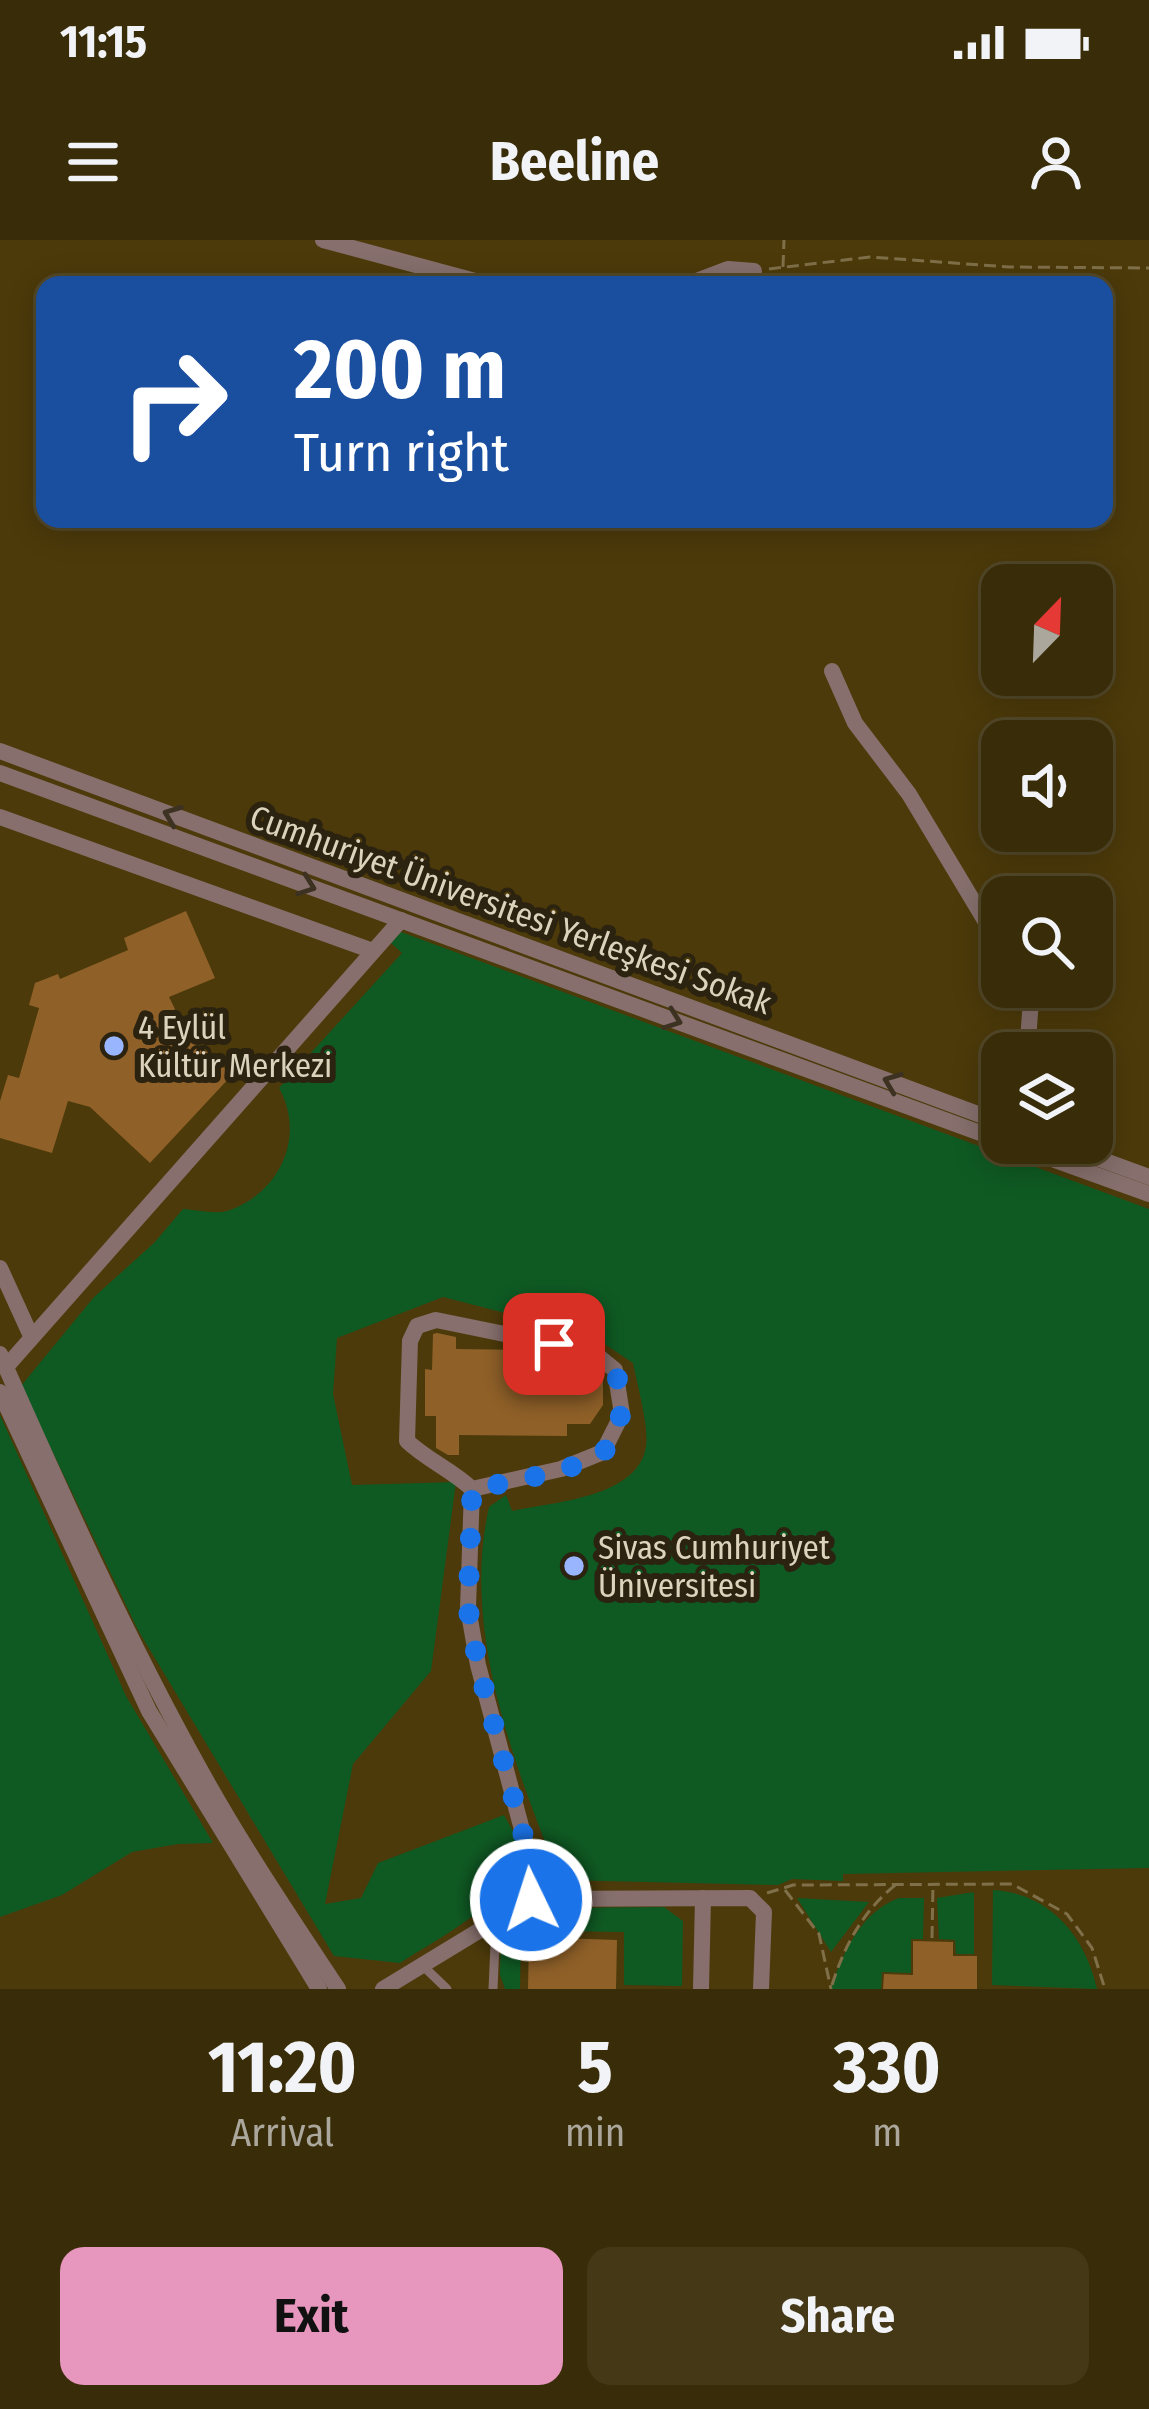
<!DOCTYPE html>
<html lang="en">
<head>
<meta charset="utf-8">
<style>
	:root { --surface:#392c08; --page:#443816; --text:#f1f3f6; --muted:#aba79c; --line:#534829; --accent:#e797bd }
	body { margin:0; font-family:"Fira Sans Condensed",sans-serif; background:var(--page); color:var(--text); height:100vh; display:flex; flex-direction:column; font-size:45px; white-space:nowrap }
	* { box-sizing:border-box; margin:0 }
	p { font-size:39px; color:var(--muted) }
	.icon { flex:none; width:66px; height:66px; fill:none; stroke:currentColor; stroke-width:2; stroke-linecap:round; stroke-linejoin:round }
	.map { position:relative; height:1749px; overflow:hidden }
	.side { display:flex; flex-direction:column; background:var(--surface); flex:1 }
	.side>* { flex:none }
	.hud { position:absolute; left:36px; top:36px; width:1077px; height:252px; border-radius:24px; box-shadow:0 6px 30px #0003,0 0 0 3px var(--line); background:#1a4fa0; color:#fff; overflow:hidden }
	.needle { width:78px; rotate:23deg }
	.fabs { position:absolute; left:981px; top:324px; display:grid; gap:24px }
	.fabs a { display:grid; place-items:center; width:132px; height:132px; border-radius:24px; background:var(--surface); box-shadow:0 6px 30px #0003,0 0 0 3px var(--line); font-size:60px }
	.pin { position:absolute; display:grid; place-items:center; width:102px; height:102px; color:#fff; margin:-51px; border-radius:24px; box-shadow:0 6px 18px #0006 }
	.me { position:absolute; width:132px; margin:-66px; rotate:356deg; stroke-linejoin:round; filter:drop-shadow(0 0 9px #0008) }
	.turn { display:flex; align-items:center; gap:42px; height:252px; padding:0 60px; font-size:54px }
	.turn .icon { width:156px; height:156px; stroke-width:2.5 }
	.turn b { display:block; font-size:84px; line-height:102px }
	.eta { display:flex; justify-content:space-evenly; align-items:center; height:204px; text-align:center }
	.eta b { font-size:72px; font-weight:700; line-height:84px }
	.button { display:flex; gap:24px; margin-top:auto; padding:24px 60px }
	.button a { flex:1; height:138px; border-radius:24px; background:var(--accent); color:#111; font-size:48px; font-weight:700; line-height:138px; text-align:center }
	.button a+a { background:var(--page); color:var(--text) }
	.status { display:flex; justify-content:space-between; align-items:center; height:84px; padding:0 60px; background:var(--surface); direction:ltr }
	.status svg { height:33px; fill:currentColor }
	header { display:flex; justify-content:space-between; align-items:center; height:156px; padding:0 60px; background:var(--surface); font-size:54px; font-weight:700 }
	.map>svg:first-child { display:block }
	.green { fill:#0f5a23 }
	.building { fill:#8f6028 }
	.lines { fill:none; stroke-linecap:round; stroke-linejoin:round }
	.path { stroke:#7f7049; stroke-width:3; stroke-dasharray:12 6; stroke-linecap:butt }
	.service { stroke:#866f6c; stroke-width:9 }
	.minor { stroke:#866f6c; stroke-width:16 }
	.oneway { stroke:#3d3222 }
	.route { stroke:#1a73e8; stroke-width:21; stroke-dasharray:0 37.8 }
	.poi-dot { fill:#99b5fd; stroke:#2b2310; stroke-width:4.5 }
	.labels { text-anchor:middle; stroke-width:12; stroke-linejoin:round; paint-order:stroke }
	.street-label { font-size:33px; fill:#ddd3bc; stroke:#2b2310 }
	.poi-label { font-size:33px; fill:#ddd3bc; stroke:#2b2310; text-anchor:start }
</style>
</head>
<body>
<div class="status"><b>11:15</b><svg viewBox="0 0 49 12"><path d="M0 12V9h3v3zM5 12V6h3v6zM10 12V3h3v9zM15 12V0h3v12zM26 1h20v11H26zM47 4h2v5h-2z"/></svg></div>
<header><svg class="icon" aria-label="menu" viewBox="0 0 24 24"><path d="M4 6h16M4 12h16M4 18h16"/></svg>Beeline<svg class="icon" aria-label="person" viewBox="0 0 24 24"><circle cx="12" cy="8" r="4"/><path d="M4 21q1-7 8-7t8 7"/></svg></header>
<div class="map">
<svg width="1149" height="1749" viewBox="0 0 1149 1749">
	<rect width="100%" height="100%" fill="#4c3a0a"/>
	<!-- green -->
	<g class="green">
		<path d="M401,692l748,277v659l-306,6v7l-51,-2 -14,6 -218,-5c-45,-114 -99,-249 -71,-373l17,-12 6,16c40,-9 127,-13 134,-65 3,-20 -9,-62 -13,-83l-42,-28 -148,-38 -106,41 -4,56 19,91 104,-3 -25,189 -78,93 -28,140 36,-6 17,-35 126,-48c4,8 11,18 13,26 13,53 -80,97 -117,122l-66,-7 -196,-326 -117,-244 73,-89 60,-54 29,-34c14,1 34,6 47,1 50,-18 76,-74 49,-122l123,-135 -11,-10z"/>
		<path d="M0,1175l126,281 87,147 -35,1 -46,8 -70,43 -62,22z"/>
		<path d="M993,1650c57,3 92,46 104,99l-105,-4z"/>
		<path d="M974,1652v62h-18l-1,-14 -16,-1 -2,-41z"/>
		<path d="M797,1658l72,4 -38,50z"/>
		<path d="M899,1658h25l-1,41h-12v34l-29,-1 -1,17h-50c11,-36 31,-78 68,-91z"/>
		<path d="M664,1667l19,14 -1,65 -58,-1v-53l-71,-1v-23z"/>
		<path d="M539,1668v22l-18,1 -1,58h-15l-5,-14 1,-51z"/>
	</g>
	<!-- building -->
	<g class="building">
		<path d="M186,671l29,67 -46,19 6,12 -7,7 64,59 -82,88 -60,-56 -22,-6 -16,52 -52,-15v-37l8,-26 11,3 20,-70 -10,-3 6,-22 23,-9 2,5 68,-29 -4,-12z"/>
		<path d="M437,1093l19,4v12l62,1 25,5 1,4 43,5 16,13v28l-13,19h-23v12l-108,-1v20h-11l-12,-7v-32h-11v-47l7,1 1,-36z"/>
		<path d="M529,1697l88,3 -1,49h-88z"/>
		<path d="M913,1701l40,1v14h24v33h-94l1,-15 29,1z"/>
	</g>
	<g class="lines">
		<!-- path -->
		<g class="path">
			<path d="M783,27l1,-27"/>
			<path d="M769,29l101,-12 139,10 140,1"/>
			<path d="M785,1650l34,44 12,55"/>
			<path d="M767,1653l26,-8 219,-1 55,30 25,34 13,41"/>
			<path d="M932,1698l1,-54"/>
			<path d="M832,1745c13,-41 32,-76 66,-102"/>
		</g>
		<!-- service -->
		<g class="service">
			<path d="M421,1724l26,25"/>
			<path d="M493,1749l3,-67"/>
		</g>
		<!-- minor -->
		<g class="minor">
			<path d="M323,0l167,45"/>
			<path d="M686,45l42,-16 26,2"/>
			<path d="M832,431l23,52 54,71 93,155"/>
			<path d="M0,511l1002,372"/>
			<path d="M0,533l1002,368"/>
			<path d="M0,577l373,134"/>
			<path d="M1027,813l5,-66"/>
			<path d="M1008,903l141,51"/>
			<path d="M1056,903l93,34"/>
			<path d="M0,1028l31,68"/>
			<path d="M0,1114c63,142 126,283 202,419 41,74 89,145 136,216"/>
			<path d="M6,1127l395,-447"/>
			<path d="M0,1152l149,319 170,278"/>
			<path d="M472,1249l89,-20 42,-17 19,-38 -7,-44 -22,-18 -157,-32 -19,6 -7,15 -3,100c20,19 45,29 65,48l-4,119 10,57 62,232"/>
			<path d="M383,1749l148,-90 219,-1 14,14 -3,77"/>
			<path d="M701,1749l2,-91"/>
		</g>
	</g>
	<!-- one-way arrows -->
	<defs><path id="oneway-chevron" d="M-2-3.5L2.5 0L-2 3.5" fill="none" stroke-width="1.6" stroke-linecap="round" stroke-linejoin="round" transform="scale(3)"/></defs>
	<g class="oneway">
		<use href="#oneway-chevron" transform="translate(172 575) rotate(-159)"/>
		<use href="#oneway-chevron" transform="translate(307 646) rotate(20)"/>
		<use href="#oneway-chevron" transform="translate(673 780) rotate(20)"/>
		<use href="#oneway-chevron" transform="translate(892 842) rotate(-159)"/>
	</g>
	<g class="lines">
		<!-- route -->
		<path class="route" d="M531,1660l9,-2 -62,-233 -10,-57 4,-119c28,-5 110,-19 131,-37 23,-20 20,-56 12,-82l-22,-18 -39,-8"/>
	</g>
	<!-- markers -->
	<g class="poi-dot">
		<circle cx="114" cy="806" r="12"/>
		<circle cx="574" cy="1326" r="12"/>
	</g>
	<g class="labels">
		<!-- street labels -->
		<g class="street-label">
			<text transform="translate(511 669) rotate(20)" y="12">Cumhuriyet Üniversitesi Yerleşkesi Sokak</text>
		</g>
		<!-- poi labels -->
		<g class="poi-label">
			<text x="138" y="799">4 Eylül<tspan x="138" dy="38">Kültür Merkezi</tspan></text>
			<text x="598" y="1319">Sivas Cumhuriyet<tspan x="598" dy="38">Üniversitesi</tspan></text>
		</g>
	</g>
</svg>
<div class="fabs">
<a><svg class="needle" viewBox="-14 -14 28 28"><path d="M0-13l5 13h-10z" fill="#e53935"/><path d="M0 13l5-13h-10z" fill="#aba79c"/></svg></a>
<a><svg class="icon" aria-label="sound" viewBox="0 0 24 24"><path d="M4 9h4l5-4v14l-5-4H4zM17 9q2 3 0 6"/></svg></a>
<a><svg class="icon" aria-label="search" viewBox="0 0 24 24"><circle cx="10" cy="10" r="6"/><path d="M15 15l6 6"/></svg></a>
<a><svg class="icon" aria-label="layers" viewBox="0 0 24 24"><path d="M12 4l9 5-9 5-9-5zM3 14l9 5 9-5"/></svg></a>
</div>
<div class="pin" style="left:554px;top:1104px;background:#d93025"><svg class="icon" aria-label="arrive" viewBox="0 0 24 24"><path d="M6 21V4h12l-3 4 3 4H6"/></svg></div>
<svg class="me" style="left:531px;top:1660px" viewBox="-20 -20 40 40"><circle r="17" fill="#1a73e8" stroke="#fff" stroke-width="3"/><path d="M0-11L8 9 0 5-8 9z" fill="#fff"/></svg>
<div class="hud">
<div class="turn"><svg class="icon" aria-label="right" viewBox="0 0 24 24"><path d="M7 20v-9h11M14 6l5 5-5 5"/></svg><div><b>200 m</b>Turn right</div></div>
</div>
</div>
<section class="side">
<div class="eta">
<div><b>11:20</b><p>Arrival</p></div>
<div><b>5</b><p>min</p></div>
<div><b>330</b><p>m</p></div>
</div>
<div class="button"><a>Exit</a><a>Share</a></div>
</section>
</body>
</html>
